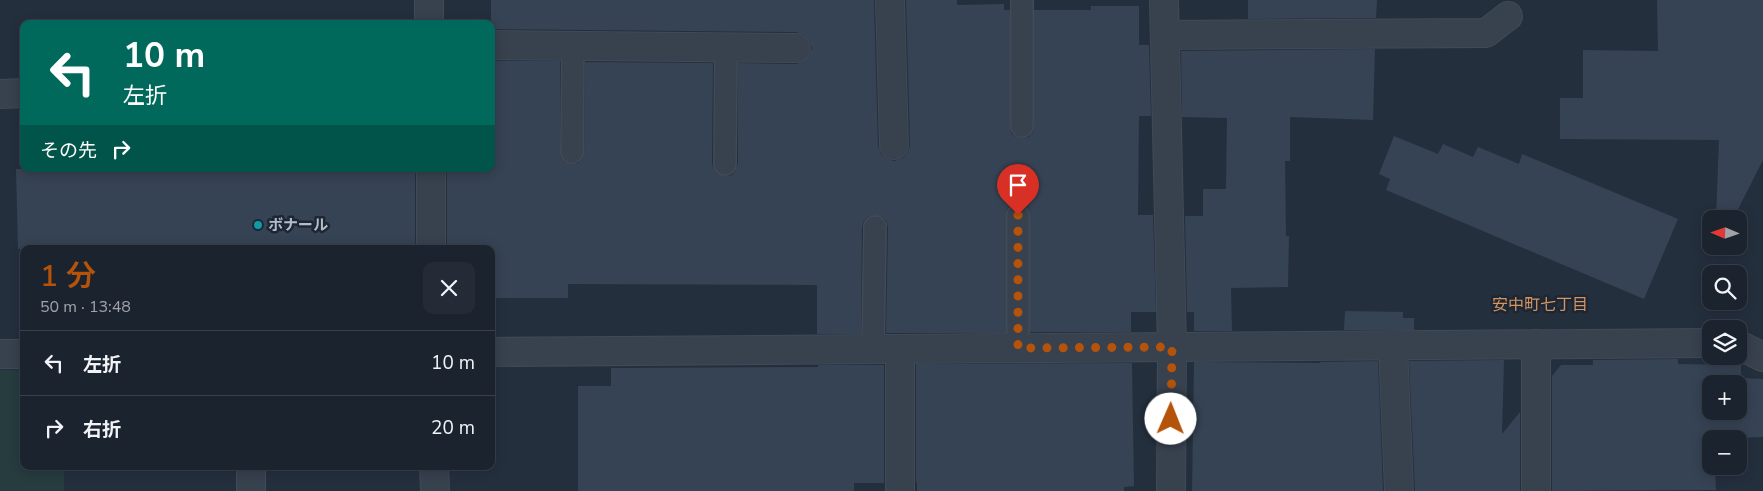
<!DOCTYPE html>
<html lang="ja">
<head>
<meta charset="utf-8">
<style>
	:root { --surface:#1b232e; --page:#242b36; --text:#f1f3f6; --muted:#a0a4aa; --line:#39404a; --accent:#b45309 }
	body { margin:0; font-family:"Nunito Sans","Noto Sans JP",sans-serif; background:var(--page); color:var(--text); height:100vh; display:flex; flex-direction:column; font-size:19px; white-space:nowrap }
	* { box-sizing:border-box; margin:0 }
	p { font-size:16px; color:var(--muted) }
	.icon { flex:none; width:28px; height:28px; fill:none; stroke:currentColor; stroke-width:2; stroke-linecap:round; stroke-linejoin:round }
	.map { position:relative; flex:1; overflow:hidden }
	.panel { position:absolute; left:20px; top:245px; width:475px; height:225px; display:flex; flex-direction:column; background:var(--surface); border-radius:10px; box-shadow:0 2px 12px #0003,0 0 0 1px var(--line) }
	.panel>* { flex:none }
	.top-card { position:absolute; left:20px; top:20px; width:475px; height:152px; border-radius:10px; box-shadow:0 2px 12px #0003,0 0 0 1px var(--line); background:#00695c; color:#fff; overflow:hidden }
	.needle { width:32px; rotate:272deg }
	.buttons { position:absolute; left:1702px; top:210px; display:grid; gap:10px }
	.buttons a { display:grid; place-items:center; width:45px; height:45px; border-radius:10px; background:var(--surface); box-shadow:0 2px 12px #0003,0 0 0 1px var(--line); font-size:25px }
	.pin { position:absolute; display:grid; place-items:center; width:42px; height:42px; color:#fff; margin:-51px -21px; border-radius:50% 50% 50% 0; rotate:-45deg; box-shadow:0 0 5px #0007 }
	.pin .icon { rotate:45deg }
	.me { position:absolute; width:55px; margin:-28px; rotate:1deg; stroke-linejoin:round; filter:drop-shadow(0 0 4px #0008) }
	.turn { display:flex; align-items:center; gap:18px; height:105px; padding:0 20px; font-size:22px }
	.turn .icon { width:65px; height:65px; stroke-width:2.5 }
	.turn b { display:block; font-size:35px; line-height:42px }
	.then { display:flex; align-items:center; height:48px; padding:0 20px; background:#0003; gap:10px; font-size:19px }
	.round { display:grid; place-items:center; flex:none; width:52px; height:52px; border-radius:10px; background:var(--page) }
	.head { display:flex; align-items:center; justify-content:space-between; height:85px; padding:0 20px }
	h1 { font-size:30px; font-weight:600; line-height:38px; color:var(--accent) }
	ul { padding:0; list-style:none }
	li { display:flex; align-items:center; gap:15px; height:65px; padding:0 20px; border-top:1px solid var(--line) }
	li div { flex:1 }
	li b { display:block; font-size:19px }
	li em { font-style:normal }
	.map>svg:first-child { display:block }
	.green { fill:#263c3f }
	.building { fill:#364354; fill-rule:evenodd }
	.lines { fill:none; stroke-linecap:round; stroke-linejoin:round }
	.lane-casing { stroke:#414a57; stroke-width:24 }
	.street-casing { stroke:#414a57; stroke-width:30 }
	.lane { stroke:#38414e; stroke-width:21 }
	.street { stroke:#38414e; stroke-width:28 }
	.route { stroke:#b45309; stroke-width:9; stroke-dasharray:0 16.2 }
	.culture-dot { fill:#0f9aa8; stroke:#1d2633; stroke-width:2 }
	.labels { text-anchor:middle; stroke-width:5; stroke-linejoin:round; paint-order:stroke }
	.poi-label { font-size:15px; font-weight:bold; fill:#b4bcc9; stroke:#1d2633; text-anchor:start }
	.neighbourhood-label { font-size:16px; fill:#d59563; stroke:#1d2633 }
</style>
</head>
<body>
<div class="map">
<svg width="1763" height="491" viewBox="0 0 1763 491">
	<rect width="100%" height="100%" fill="#242f3e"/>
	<!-- green -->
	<path class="green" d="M0,370h24v96h40v25h-64z"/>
	<!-- building -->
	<g class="building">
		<path d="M491,0h383l4,145 3,9 5,4 8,3 9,-3 5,-6 2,-7 -4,-145h51v5l47,-1v6h6v116l1,7 5,4 6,1 7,-1 4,-5 1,-6v-116h57v-4h48v39h10l2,71h-12l-1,99h15l3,97h-25v20h-101v-117l-1,-7 -5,-4 -6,-1 -7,1 -4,5 -1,6v118h-120l2,-106 -2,-6 -4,-4 -6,-2 -7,1 -5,5 -2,6 -1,107h-44v-49l-249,-1v14h-77v-49h-44v-80h44v-108h69v91l1,6 4,4 7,2 6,-1 4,-4 2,-7 1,-90 128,1 -1,101 2,6 4,4 7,2 7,-1 3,-4 3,-7v-101l58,1 8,-3 5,-5 3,-8 -3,-8 -5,-5 -8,-3 -305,-3z"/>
		<path d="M1248,0h129l-1,18 -128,1z"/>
		<path d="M1657,0h106v160l-30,59h-17l3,-79 -159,-1v-41h23v-48l75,1z"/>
		<path d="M1375,49l-2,71 -83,-3v44h-5l1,75h3l-1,51 -57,1 1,43h-38v-19h-7l-2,-96h18v-27h23l1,-71 -45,-1 -1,-66z"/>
		<path d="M1394,136l44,18 5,-10 30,13 5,-10 41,17 3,-10 156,65 -34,80 -258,-109 4,-11 -11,-5z"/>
		<path d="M16,169h399v80h-397z"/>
		<path d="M1345,311l58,1v6h11v12h-70z"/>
		<path d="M1678,359v5l63,1v13l22,1v58l-52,2v27h4l1,24 -164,1v-115l9,-11h32v-5zM1711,384h28v27h-28z"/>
		<path d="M1504,360l-2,74 18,-22v79h-105l-6,-130z"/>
		<path d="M1378,361l5,130h-191l2,-129 126,1v-1z"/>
		<path d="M1132,363l2,123 -10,1v4h-207v-9h-1v-118z"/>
		<path d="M818,365h66v118h-30v8h-276v-105h33v-18l207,-1z"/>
	</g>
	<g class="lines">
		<!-- lane casing -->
		<g class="lane-casing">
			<g id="lane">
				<path d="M1022,0v126"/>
				<path d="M572,152l1,-107"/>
				<path d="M725,164l1,-117"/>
				<path d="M1018,348v-133"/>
				<path d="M873,349l2,-122"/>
			</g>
		</g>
		<!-- street casing -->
		<g class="street-casing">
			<g id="street">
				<path d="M429,0v24"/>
				<path d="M890,0l4,145"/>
				<path d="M1164,0l8,347 -1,144"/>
				<path d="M1165,35l321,-2 22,-17"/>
				<path d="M491,45l305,3"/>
				<path d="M0,94l24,-1"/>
				<path d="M431,169v80"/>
				<path d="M1536,344v147"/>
				<path d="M1739,345l24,12"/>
				<path d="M1393,346l6,145"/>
				<path d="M491,352l1220,-9"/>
				<path d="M0,354h24"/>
				<path d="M251,466v25"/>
				<path d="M434,466l1,25"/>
				<path d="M900,491v-142"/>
			</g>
		</g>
		<!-- lane -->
		<use href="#lane" class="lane"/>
		<!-- street -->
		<use href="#street" class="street"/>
	</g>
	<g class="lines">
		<!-- route -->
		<path class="route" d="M1018,215v133l154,-1 -1,72"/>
	</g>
	<!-- markers -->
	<circle class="culture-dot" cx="258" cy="225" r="5"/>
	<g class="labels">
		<!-- poi labels -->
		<g class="poi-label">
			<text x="268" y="230">ボナール</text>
		</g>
		<!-- neighbourhood labels -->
		<g class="neighbourhood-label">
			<text x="1540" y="310">安中町七丁目</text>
		</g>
	</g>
</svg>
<div class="buttons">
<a><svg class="needle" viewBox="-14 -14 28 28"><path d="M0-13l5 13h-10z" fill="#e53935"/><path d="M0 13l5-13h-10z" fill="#a0a4aa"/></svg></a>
<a><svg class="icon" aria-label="search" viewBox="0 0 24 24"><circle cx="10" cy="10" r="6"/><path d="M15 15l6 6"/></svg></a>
<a><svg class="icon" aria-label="layers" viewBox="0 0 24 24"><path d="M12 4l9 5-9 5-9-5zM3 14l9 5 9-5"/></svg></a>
<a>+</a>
<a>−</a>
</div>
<div class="pin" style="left:1018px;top:215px;background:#d93025"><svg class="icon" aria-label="arrive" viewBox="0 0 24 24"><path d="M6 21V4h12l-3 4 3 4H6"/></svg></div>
<svg class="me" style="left:1171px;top:419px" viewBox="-20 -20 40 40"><circle r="19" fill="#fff"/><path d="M0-13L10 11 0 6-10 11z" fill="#b45309"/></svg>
<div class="top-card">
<div class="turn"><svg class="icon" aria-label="left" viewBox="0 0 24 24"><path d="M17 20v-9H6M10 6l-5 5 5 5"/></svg><div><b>10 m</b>左折</div></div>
<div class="then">その先<svg class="icon" aria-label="right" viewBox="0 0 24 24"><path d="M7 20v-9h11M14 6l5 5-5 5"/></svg></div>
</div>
<section class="panel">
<div class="head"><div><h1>1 分</h1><p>50 m · 13:48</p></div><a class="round"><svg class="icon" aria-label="close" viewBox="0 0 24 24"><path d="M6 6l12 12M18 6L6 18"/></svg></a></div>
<ul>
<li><svg class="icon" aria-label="left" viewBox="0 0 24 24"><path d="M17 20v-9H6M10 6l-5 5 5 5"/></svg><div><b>左折</b></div><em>10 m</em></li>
<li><svg class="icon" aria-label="right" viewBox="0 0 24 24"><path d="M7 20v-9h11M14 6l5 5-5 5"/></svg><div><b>右折</b></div><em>20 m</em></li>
</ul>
</section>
</div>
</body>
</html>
